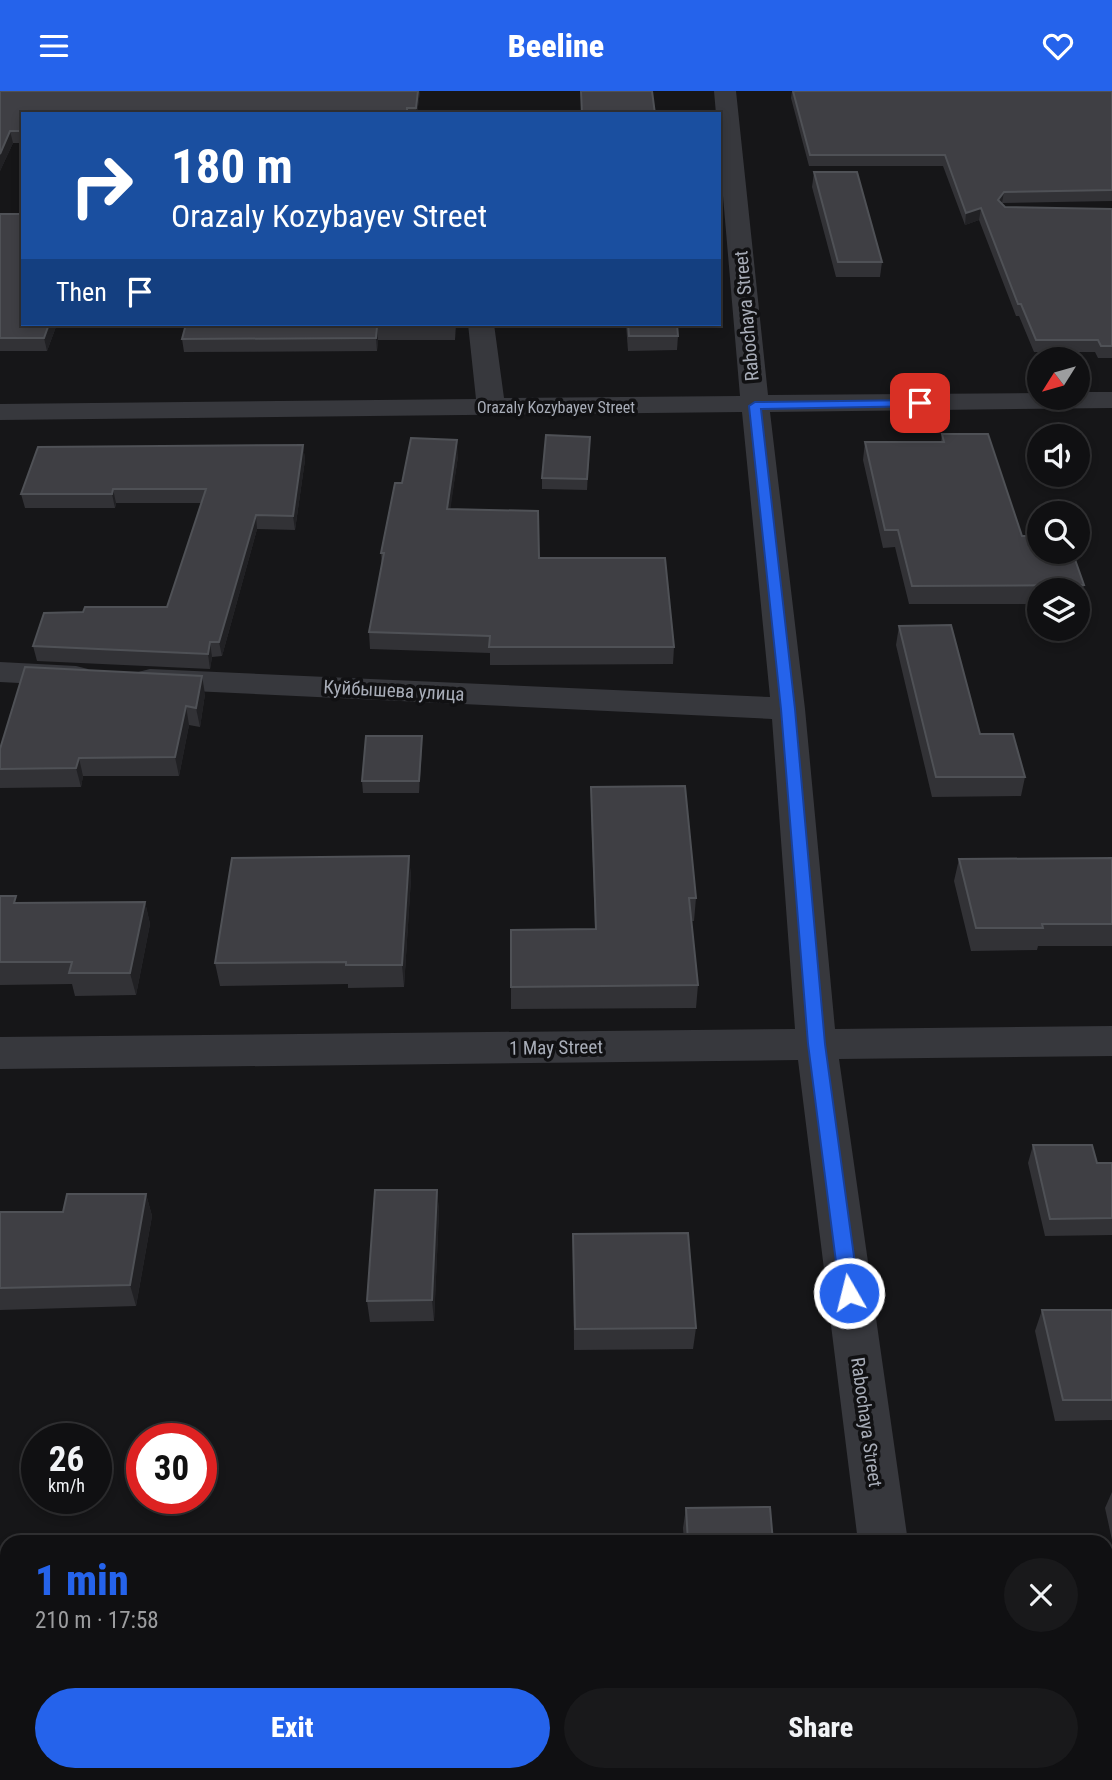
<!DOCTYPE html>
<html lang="en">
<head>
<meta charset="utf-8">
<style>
	:root { --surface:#101012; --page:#19191b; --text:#f1f3f6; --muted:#9c9d9f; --line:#303032; --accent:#2563eb }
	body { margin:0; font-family:"Roboto Condensed",sans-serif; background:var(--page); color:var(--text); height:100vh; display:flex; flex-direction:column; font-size:26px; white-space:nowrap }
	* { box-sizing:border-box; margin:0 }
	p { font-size:23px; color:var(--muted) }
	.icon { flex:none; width:38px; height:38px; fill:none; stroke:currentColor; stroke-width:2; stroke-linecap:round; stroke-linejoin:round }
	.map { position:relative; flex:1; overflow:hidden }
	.panel { position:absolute; left:0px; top:1444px; width:1113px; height:247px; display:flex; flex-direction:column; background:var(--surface); border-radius:21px 21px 0 0; box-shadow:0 4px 10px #0003,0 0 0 2px var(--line) }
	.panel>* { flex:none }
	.guide { position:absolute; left:21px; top:21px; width:700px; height:214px; border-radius:0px; box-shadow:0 4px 10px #0003,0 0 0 2px var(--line); background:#1a4fa0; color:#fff; overflow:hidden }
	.needle { width:46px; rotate:233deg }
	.tools { position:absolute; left:1027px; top:256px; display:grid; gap:14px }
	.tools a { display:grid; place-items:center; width:63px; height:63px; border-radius:50%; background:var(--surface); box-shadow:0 4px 10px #0003,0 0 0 2px var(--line); font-size:35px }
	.speed { position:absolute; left:21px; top:1332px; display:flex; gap:14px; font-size:35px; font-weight:700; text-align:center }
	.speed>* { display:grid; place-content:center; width:91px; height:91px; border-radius:50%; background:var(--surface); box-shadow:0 4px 10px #0003,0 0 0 2px var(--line); line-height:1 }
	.speed small { font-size:18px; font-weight:400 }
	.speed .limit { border:10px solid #d22; background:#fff; color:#111 }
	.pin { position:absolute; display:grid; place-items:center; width:60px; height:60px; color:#fff; margin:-30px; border-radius:14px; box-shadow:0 4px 10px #0006 }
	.me { position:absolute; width:77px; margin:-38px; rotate:352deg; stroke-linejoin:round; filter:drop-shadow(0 0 5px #0008) }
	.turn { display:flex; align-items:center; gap:24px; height:147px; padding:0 35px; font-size:32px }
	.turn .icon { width:91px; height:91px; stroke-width:2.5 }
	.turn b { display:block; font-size:49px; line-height:60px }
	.then { display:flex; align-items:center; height:66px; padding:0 35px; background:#0003; gap:14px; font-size:26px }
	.round { display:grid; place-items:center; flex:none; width:74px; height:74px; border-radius:37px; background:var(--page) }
	.headline { display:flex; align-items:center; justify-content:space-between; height:119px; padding:0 35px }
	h1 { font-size:42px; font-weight:800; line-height:52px; color:var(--accent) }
	.action { display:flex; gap:14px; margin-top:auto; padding:14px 35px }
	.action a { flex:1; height:80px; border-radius:42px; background:var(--accent); color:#fff; font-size:28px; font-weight:800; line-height:80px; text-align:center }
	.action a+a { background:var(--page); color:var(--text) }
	header { display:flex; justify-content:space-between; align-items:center; height:91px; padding:0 35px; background:var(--accent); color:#fff; font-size:32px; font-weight:800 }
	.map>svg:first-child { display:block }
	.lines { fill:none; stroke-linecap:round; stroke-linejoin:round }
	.minor { fill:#37383d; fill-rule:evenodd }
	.wall { fill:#323236 }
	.shaded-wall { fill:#212124 }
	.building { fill:#3f3f44; stroke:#4f5156; stroke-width:2 }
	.route { fill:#2563eb; stroke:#184099; stroke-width:2 }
	.labels { text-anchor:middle; stroke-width:7; stroke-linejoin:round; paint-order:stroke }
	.far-street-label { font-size:16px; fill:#a8adb8; stroke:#111113 }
	.street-label { font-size:19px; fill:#a8adb8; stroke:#111113 }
</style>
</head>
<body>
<header><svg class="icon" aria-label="menu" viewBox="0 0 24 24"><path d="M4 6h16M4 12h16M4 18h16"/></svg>Beeline<svg class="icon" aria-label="heart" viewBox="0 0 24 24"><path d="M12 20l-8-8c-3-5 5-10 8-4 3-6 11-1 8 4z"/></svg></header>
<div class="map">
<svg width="1112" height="1689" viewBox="0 0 1112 1689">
	<rect width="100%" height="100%" fill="#161618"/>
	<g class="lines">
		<!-- minor -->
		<g class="minor">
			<path d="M714,0h22l32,304 272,-2v4h38v-5h34v16l-342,4 35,297 30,320 277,-3v30l-273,3 69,483h-50l-60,-482 -798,9v-32l795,-8 -23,-310 -622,-30 -12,-3 -5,-7 5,-7 12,-3 620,28 -28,-285 -742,8v-16l476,-5 -8,-75h26l10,74 236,-2 -21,-247v-35h-3z"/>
			<path d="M0,571l76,4 12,3 5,7 -5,7 -12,3 -76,-4z"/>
			<path d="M886,1684h56l1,5h-56z"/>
		</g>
	</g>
	<!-- wall -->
	<g class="wall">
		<path d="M0,0h420l-3,23h-394v29h-10l-13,28z"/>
		<path d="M792,0h320v110l-110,2 3,4 107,2v149h-14l-3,-6h-61l-15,-36h-3l-37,-96 -14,5 -22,-59h-134l-18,-68z"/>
		<path d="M814,81l68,90 -2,15h-44l-24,-90z"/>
		<path d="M0,123l57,110 -10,27h-47z"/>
		<path d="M186,233h270l-1,16h-77l-1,11 -193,1 -2,-13z"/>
		<path d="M626,233h51l1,12 -1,14 -49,1z"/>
		<path d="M942,343l80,102 62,49 -4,18h-2v-13h-38v14h-131l-14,-57 -12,1 -20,-88 2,-18h76z"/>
		<path d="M590,346l-3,53 -45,-1v-11z"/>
		<path d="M303,354l2,15 -10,70 -38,-1 -35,127 -10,1 -2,12 -173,-8 -4,-15 50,-34 84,-5 34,-104h-85l-1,5h-90l-4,-14z"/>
		<path d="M458,365l-8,53 89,49 135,89 -1,17 -183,1v-12l-120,-4 -1,-17 13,-66 -1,-13 21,-70z"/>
		<path d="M899,535l81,108 45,43 -4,19 -89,1 -36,-152z"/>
		<path d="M205,603l-5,33 -11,-2 -10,51h-96l-2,11 -81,1v-39z"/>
		<path d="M422,657l-3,45h-56l-1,-12z"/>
		<path d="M591,696l105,111 -2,23h-3l7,64 -2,23 -185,1v-22l84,-58 -4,-120z"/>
		<path d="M409,765l2,22 -7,109 -56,1v-4l-128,2 -5,-23z"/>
		<path d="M1112,767v88h-74l-1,4 -66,1 -17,-70 5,-22z"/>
		<path d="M0,805l18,7 127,-1 5,22 -14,71 -61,1 -3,-12 -72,1z"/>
		<path d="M1033,1054l64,18h15v72l-67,1 -17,-73z"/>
		<path d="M437,1099l2,22 -5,109 -64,1 -3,-21z"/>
		<path d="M146,1103l6,22 -16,90 -136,4v-98h63z"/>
		<path d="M573,1143l123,94 -3,21 -119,1z"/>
		<path d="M1042,1219h70v110l-57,1 -20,-90z"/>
		<path d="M1112,1401v48l-7,-32z"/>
		<path d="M686,1417l87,34h-89l-1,-14z"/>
		<rect x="0" y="1475" width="7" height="117"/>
	</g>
	<!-- shaded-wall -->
	<g class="shaded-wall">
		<path d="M418,0h2l-3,23h-1z"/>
		<path d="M10,40l3,12 -13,28v-17z"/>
		<path d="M1004,101l-2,11 -4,-3z"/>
		<path d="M981,117l-2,12 -14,5 1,-12z"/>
		<path d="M49,233h8l-10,27 -3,-13z"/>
		<path d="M377,236l1,13 -1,11 -1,-13z"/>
		<path d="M457,349l1,16 -10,70 -1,-17z"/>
		<path d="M303,354l2,15 -10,70 -2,-14z"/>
		<path d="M113,398l3,14 -1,5 -3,-14z"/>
		<path d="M256,424l1,14 -35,127 -3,-14z"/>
		<path d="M210,551l2,15 -2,12 -2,-15z"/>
		<path d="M202,585l3,18 -5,33 -4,-19z"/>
		<path d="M186,615l3,19 -10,51 -4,-19z"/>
		<path d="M422,645v12l-3,45v-12z"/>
		<path d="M79,667l4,18 -2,11 -5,-19z"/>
		<path d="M409,765l2,22 -7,109 -2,-22z"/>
		<path d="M145,811l5,22 -14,71 -6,-22z"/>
		<path d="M437,1099l2,22 -5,109 -2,-21z"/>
		<path d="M146,1103l6,22 -16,90 -6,-21z"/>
	</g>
	<!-- building -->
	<g class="building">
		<path d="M0,0h418l-2,17h-9v6h-384v17h-13l-10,23z"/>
		<path d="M581,0h71l3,23h-73z"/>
		<path d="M793,0h319v99l-108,2 -6,8 7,7 107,2v137h-11l-3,-6h-62l-15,-36h-3l-37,-96 -15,5 -21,-58h-135z"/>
		<path d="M814,81h43l25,90h-44z"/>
		<path d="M0,123h23v110h26l-5,14h-44z"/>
		<path d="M186,233h269v3h-78l-1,11 -194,1z"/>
		<path d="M628,233h49l1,12h-49z"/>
		<path d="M942,343h46l34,102h18v15h32l12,34 -172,1 -14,-56h-13l-20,-88h79z"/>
		<path d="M546,344l44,2 -3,42 -45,-1z"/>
		<path d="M411,347l46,2 -10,69 91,2 1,47h126l9,89h-185l1,-11 -121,-4 15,-79h-3l14,-70h7z"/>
		<path d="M303,354l-10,71 -37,-1 -37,127h-9l-2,12 -175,-8 11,-33 39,-1 2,-5h82l39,-118h-93l-1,5h-91l17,-47z"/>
		<path d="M951,534l29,109h33l12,43h-89l-37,-151z"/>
		<path d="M25,576l177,9 -6,32 -10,-2 -11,51 -96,1 -3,10 -76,1v-20z"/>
		<path d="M366,645h56l-3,45h-57z"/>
		<path d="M685,695l11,112h-7l9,87 -187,2v-57l85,-1 -5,-142z"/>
		<path d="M409,765l-7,109h-56v-3l-131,1 17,-105z"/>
		<path d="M1112,767v66h-70l1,4h-67l-17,-69z"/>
		<path d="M0,805h16l-2,7 131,-1 -15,71h-61l3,-11h-72z"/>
		<path d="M1033,1054h59l5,18h15v55l-62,1z"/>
		<path d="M375,1099h62l-5,110 -65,1z"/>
		<path d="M67,1103h79l-16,91 -130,3v-76h63z"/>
		<path d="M688,1142l8,95 -121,1 -2,-95z"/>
		<path d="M1042,1219h70v90h-49z"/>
		<path d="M770,1416l3,35h-85l-2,-34z"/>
		<rect x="0" y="1475" width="7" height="99"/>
	</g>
	<!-- route -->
	<path class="route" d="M920,309l5,3 -1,3 -163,3 34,300 30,335 34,249 -3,5 -7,3 -6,-3 -3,-5 -32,-249 -27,-335 -32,-303 6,-4z"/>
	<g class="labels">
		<!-- far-street labels -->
		<g class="far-street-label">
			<text x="556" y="322">Orazaly Kozybayev Street</text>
		</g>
		<!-- street labels -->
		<g class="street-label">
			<text transform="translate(746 225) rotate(-95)" y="7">Rabochaya Street</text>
			<text transform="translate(394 599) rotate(3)" y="7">Куйбышева улица</text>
			<text transform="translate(556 956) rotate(-1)" y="7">1 May Street</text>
			<text transform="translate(867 1331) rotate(82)" y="7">Rabochaya Street</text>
		</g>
	</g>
</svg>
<div class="tools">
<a><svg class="needle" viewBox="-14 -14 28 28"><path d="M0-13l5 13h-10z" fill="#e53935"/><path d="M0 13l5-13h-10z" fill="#9c9d9f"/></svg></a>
<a><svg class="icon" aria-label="sound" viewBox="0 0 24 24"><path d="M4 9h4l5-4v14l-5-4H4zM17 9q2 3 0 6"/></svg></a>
<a><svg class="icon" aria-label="search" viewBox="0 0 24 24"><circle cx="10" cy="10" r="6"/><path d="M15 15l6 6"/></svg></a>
<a><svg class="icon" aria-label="layers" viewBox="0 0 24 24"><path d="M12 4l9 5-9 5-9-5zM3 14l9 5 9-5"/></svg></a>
</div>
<div class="speed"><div>26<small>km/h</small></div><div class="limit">30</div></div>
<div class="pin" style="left:920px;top:312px;background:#d93025"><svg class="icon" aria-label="arrive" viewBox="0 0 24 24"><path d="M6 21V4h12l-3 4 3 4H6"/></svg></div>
<svg class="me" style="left:849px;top:1202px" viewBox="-20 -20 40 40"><circle r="17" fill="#2563eb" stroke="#fff" stroke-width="3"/><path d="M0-11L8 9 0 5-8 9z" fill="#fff"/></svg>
<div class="guide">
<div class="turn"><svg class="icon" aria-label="right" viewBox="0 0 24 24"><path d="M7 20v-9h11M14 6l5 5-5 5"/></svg><div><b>180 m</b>Orazaly Kozybayev Street</div></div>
<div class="then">Then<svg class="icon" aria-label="arrive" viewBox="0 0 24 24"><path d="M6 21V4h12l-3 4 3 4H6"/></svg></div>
</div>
<section class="panel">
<div class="headline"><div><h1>1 min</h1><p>210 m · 17:58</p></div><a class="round"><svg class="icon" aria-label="close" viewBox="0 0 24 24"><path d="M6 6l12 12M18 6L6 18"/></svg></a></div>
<div class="action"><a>Exit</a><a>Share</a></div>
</section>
</div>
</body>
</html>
